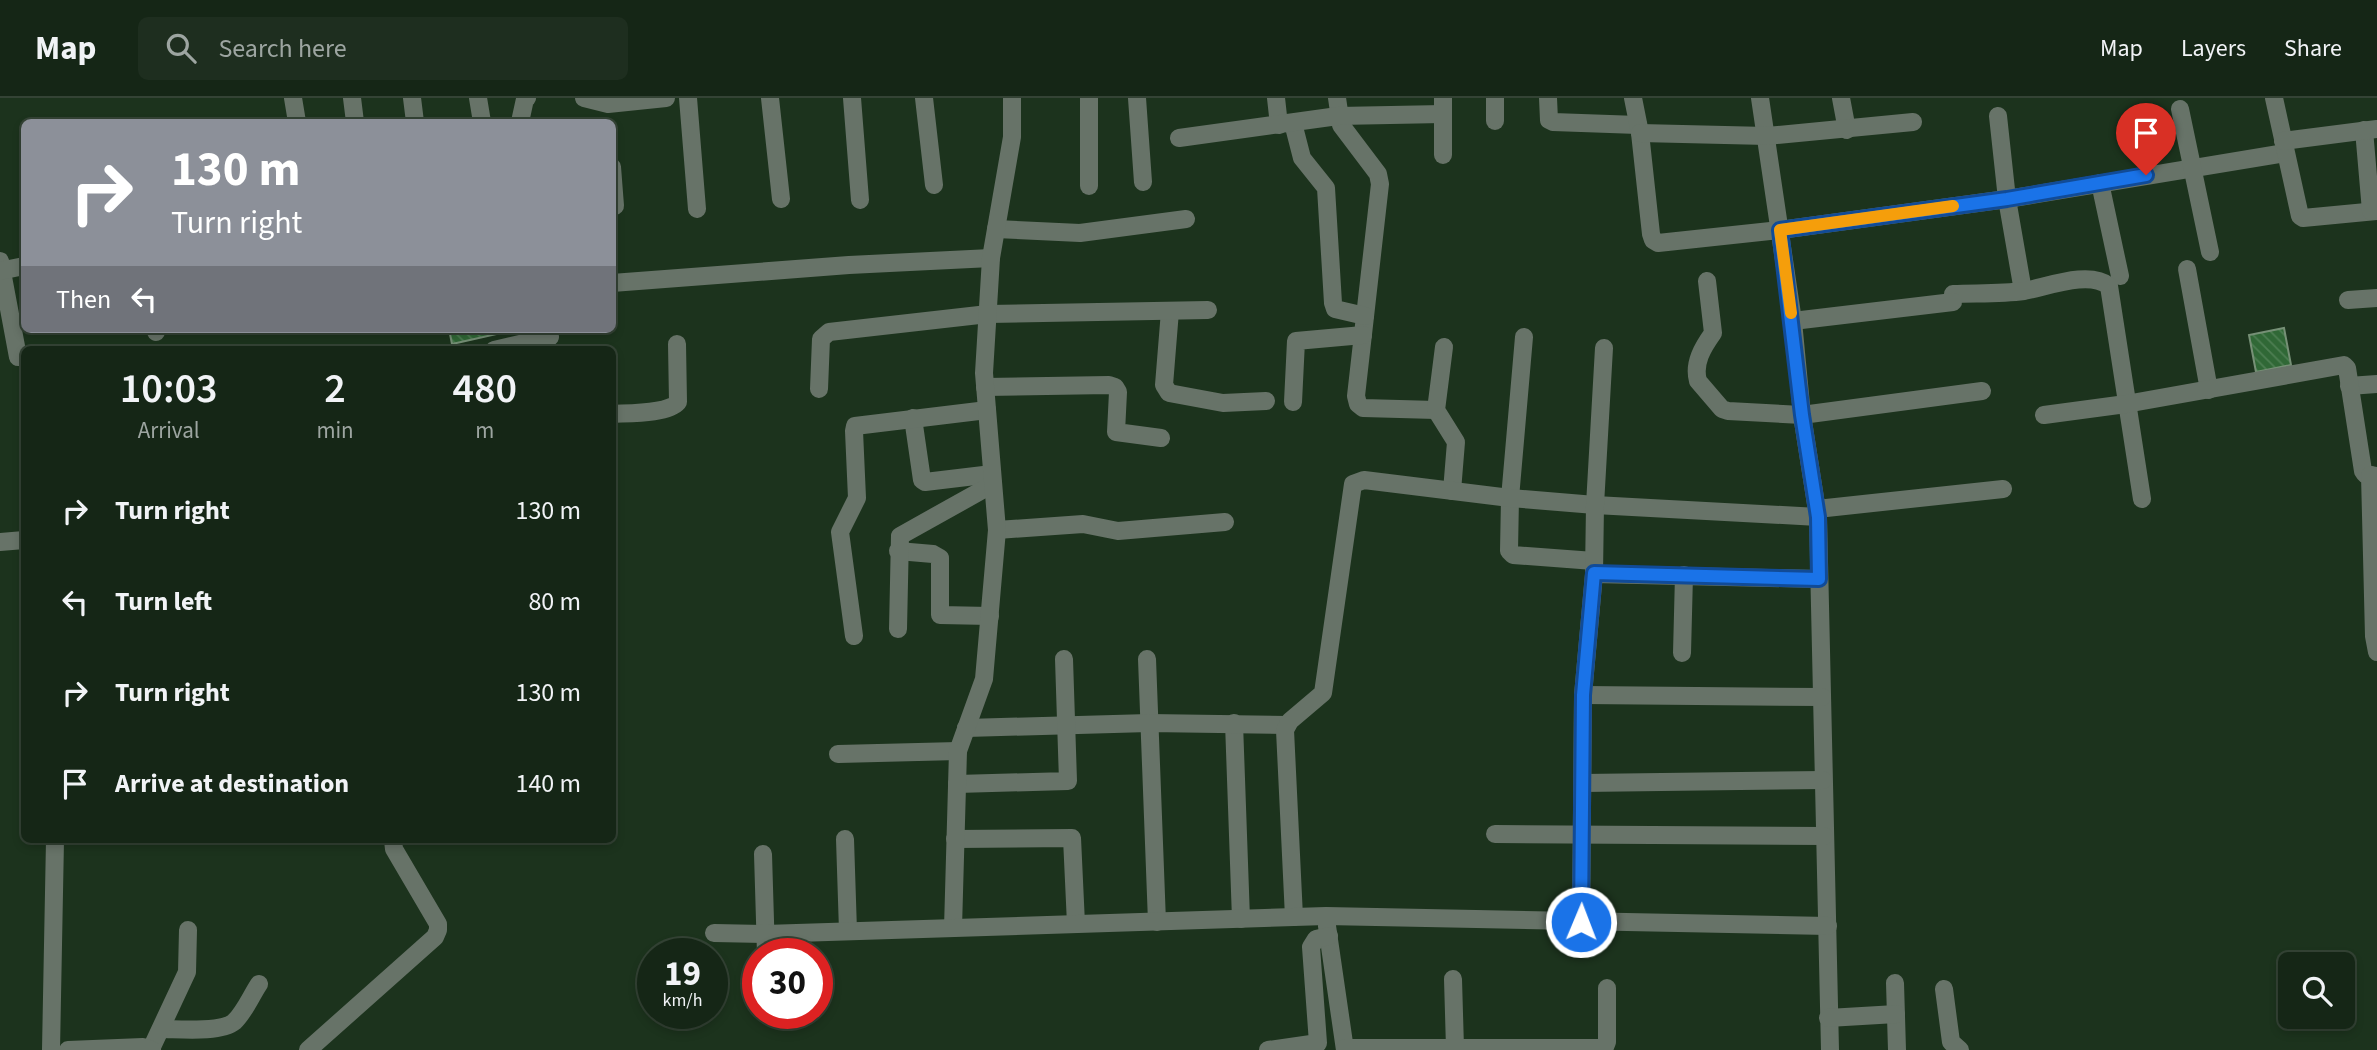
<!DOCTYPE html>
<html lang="en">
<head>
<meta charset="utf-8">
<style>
	:root { --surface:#152616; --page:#1e2e1f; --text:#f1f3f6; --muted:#9da5a1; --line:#344335 }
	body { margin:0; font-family:"Source Sans 3",sans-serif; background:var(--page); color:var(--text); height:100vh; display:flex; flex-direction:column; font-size:26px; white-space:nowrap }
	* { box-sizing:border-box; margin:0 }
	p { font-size:23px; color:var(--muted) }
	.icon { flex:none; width:38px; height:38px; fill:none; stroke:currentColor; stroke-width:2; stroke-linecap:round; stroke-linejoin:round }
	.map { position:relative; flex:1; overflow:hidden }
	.panel { position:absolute; left:21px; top:248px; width:595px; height:497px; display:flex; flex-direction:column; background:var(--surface); border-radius:10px; box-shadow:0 4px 10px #0003,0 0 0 2px var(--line) }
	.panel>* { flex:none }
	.guide { position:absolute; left:21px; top:21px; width:595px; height:214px; border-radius:10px; box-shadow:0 4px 10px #0003,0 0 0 2px var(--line); background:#8c9099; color:#fff; overflow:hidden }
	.buttons { position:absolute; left:2278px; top:854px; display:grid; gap:14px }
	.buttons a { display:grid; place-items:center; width:77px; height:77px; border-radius:10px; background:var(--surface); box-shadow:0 4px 10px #0003,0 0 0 2px var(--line); font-size:35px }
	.speed { position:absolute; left:637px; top:840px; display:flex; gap:14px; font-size:35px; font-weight:700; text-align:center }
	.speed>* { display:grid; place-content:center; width:91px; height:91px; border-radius:50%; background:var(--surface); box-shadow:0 4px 10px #0003,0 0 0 2px var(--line); line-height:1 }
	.speed small { font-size:18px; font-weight:400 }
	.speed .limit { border:10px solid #d22; background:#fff; color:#111 }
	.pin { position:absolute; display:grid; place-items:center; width:60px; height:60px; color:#fff; margin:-72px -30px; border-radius:50% 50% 50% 0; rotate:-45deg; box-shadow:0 0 7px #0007 }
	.pin .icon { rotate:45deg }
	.me { position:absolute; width:77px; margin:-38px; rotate:1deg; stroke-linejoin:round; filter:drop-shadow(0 0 5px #0008) }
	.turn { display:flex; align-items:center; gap:24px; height:147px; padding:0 35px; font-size:32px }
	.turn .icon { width:91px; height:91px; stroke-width:2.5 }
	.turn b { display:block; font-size:49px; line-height:60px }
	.then { display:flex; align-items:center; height:66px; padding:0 35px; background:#0003; gap:14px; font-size:26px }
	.eta { display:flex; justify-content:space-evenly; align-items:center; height:119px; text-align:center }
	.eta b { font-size:42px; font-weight:600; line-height:49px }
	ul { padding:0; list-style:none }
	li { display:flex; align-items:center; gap:21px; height:91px; padding:0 35px }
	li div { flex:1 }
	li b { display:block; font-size:26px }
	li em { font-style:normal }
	header { display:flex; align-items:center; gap:42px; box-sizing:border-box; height:98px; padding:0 35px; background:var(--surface); border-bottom:2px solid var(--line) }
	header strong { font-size:33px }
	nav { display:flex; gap:38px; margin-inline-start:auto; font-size:24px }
	.search { width:490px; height:63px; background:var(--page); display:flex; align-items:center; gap:18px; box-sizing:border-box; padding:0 24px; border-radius:10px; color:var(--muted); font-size:26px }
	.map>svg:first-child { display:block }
	.building { fill:url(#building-back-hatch); stroke:#769076; stroke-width:2 }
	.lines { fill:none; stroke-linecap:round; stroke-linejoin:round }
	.minor { stroke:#677368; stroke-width:18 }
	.route-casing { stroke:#114b97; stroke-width:18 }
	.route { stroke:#1a73e8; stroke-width:12 }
	.slow { stroke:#f59e0b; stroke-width:12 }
</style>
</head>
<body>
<header>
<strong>Map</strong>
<div class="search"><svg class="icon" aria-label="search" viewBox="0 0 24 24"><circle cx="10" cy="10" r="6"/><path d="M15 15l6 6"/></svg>Search here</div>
<nav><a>Map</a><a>Layers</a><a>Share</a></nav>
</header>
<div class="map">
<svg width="2377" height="952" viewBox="0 0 2377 952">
	<defs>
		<pattern id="building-back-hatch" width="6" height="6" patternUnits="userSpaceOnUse" patternTransform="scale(1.75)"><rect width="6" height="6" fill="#306836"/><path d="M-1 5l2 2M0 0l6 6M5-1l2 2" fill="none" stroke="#4d7e52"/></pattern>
	</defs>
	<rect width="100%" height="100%" fill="#1c331d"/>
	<!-- building -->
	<g class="building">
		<path d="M2284,230l7,37 -35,7 -7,-37z"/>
		<path d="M449,231h70l-67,15z"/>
	</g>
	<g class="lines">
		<!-- minor -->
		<g class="minor">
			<path d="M293,0l4,24"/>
			<path d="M352,0l3,24"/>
			<path d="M412,0l3,24"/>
			<path d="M478,0l4,24"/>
			<path d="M584,0l24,6 58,-6"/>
			<path d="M688,0l9,111"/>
			<path d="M770,0l11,101"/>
			<path d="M852,0l8,102"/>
			<path d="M924,0l10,87"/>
			<path d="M1089,0v88"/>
			<path d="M1137,0l6,84"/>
			<path d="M1276,0l3,27"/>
			<path d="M1337,0l4,27 37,49 2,10 -24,212 2,8 5,4 73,2"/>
			<path d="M1495,0v23"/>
			<path d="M1548,0l1,22 4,2 85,3"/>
			<path d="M1633,0l7,35 11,101 2,6 5,3 122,-13 227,-31 278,-46"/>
			<path d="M1760,0l33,223 9,94 16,102 12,533"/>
			<path d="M1841,0l6,32"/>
			<path d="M2274,0l26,118 3,2 74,-7"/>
			<path d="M2180,11l30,143"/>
			<path d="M1998,18l9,83 16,92"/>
			<path d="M520,24l5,-23 2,-1"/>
			<path d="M1293,25l9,35 24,30 7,115 2,6 30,7"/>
			<path d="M2364,32l7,81"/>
			<path d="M1640,35l127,3 146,-14"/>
			<path d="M1179,40l159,-22 105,-2"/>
			<path d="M2283,43l94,-12"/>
			<path d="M1443,57v-57"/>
			<path d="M612,69l3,39"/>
			<path d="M2100,85l20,93"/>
			<path d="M996,131l84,4 106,-14"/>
			<path d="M0,163l18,96"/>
			<path d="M2187,171l22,121"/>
			<path d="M0,173l24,-5"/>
			<path d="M1707,183l6,52c-10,14 -20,30 -15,48l24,28 6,2 74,4 180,-24"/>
			<path d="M612,185l237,-18 142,-7"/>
			<path d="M1953,196c23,-1 48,0 71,-3 23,-4 65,-21 85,-5l33,213"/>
			<path d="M2348,202l29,-2"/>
			<path d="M1170,213l-6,74 5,8 54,10 43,-2"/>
			<path d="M1793,223l160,-19"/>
			<path d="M155,231l1,3"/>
			<path d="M1524,239l-14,161 -1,53 4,4 81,6"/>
			<path d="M1444,249l-8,63 20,32 -4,49"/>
			<path d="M494,252l56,-13"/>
			<path d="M2349,288l28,-2"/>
			<path d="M985,289l124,-2 6,2 3,5 -2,40 45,6"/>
			<path d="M819,291l2,-50 8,-7 159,-18 220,-4"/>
			<path d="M1293,304l3,-61 67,-6"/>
			<path d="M612,316c17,-1 56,0 66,-12l-1,-58"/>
			<path d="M2044,317l82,-11 218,-39 3,3 16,103 2,3 12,2"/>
			<path d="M913,320l9,62 3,2 67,-8"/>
			<path d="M2370,377l4,161 3,16"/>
			<path d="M1817,411l186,-20"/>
			<path d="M997,432l86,-6 35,7 107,-9"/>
			<path d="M0,444l24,-2"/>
			<path d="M898,453l35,3 7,4v57l50,1"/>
			<path d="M1594,476l225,5"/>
			<path d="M898,531l2,-93 93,-52"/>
			<path d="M854,538l-14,-104 17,-34 -3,-67 1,-5 132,-16"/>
			<path d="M1682,555l2,-78"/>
			<path d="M1147,561l10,263"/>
			<path d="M1583,597l239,2"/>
			<path d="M1234,625l7,196"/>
			<path d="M966,630l183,-5 138,2"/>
			<path d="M838,656l120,-3"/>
			<path d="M1583,685l240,-3"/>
			<path d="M957,686l111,-3 -4,-122"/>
			<path d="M1495,736l329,2"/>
			<path d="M845,741l3,92"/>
			<path d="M955,741l117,-1 4,86"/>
			<path d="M763,756l3,100"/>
			<path d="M1294,819l-9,-187 5,-9 33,-28 30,-209 11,-4 146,18 85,7 223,12"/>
			<path d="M1581,824l2,-227 11,-121 1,-69 9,-157"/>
			<path d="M1327,828l18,124"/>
			<path d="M953,830l5,-177 26,-72 13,-149 -13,-157 7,-115 21,-121v-39"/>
			<path d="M714,835l51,1 561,-18 502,10"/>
			<path d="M1453,881l2,69"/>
			<path d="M1895,885l2,67"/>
			<path d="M1944,891l7,53 9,8"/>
			<path d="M1828,920l68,-4"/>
			<path d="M161,931c17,0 60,4 73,-7 10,-9 17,-26 25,-38"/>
			<path d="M1345,950h255l5,-1 2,-5v-54"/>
			<path d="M151,951l36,-77 1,-42"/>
			<path d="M51,952l4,-210"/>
			<path d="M68,952l75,-3 9,3"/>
			<path d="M308,952l127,-113 3,-7v-6l-44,-75 -1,-9"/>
			<path d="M1268,952l50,-7 -7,-96 5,-8 13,-3"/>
		</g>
	</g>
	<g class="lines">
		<!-- route casing -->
		<g class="route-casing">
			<path id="route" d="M1581,824l2,-227 11,-122 225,6 -1,-62 -16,-102 -22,-185 227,-31 139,-24"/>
		</g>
		<!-- route -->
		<use href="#route" class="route"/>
		<!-- slow -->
		<path class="slow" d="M1791,215l-11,-83 173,-24"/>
	</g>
</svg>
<div class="buttons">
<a><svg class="icon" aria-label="search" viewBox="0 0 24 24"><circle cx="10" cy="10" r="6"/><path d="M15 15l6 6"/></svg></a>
</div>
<div class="speed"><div>19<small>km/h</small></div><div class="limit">30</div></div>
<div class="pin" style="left:2146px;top:77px;background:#d93025"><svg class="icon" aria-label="arrive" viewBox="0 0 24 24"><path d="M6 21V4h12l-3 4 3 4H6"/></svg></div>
<svg class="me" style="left:1581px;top:824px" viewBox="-20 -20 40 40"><circle r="17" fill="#1a73e8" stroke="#fff" stroke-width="3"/><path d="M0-11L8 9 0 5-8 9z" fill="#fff"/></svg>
<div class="guide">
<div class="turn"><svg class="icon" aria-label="right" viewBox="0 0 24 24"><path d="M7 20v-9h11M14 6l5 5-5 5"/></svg><div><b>130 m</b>Turn right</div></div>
<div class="then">Then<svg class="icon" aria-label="left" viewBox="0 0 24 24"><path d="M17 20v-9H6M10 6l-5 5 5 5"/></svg></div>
</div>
<section class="panel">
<div class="eta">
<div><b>10:03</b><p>Arrival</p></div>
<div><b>2</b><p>min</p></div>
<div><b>480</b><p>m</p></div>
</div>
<ul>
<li><svg class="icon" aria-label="right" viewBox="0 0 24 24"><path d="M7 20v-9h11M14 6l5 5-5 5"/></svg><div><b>Turn right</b></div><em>130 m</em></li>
<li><svg class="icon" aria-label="left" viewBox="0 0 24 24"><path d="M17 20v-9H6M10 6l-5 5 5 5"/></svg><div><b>Turn left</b></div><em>80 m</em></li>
<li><svg class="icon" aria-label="right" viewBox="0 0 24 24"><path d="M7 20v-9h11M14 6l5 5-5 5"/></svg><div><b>Turn right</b></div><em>130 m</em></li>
<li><svg class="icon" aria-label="arrive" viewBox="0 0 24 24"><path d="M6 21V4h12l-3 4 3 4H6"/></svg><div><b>Arrive at destination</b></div><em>140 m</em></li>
</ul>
</section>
</div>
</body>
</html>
